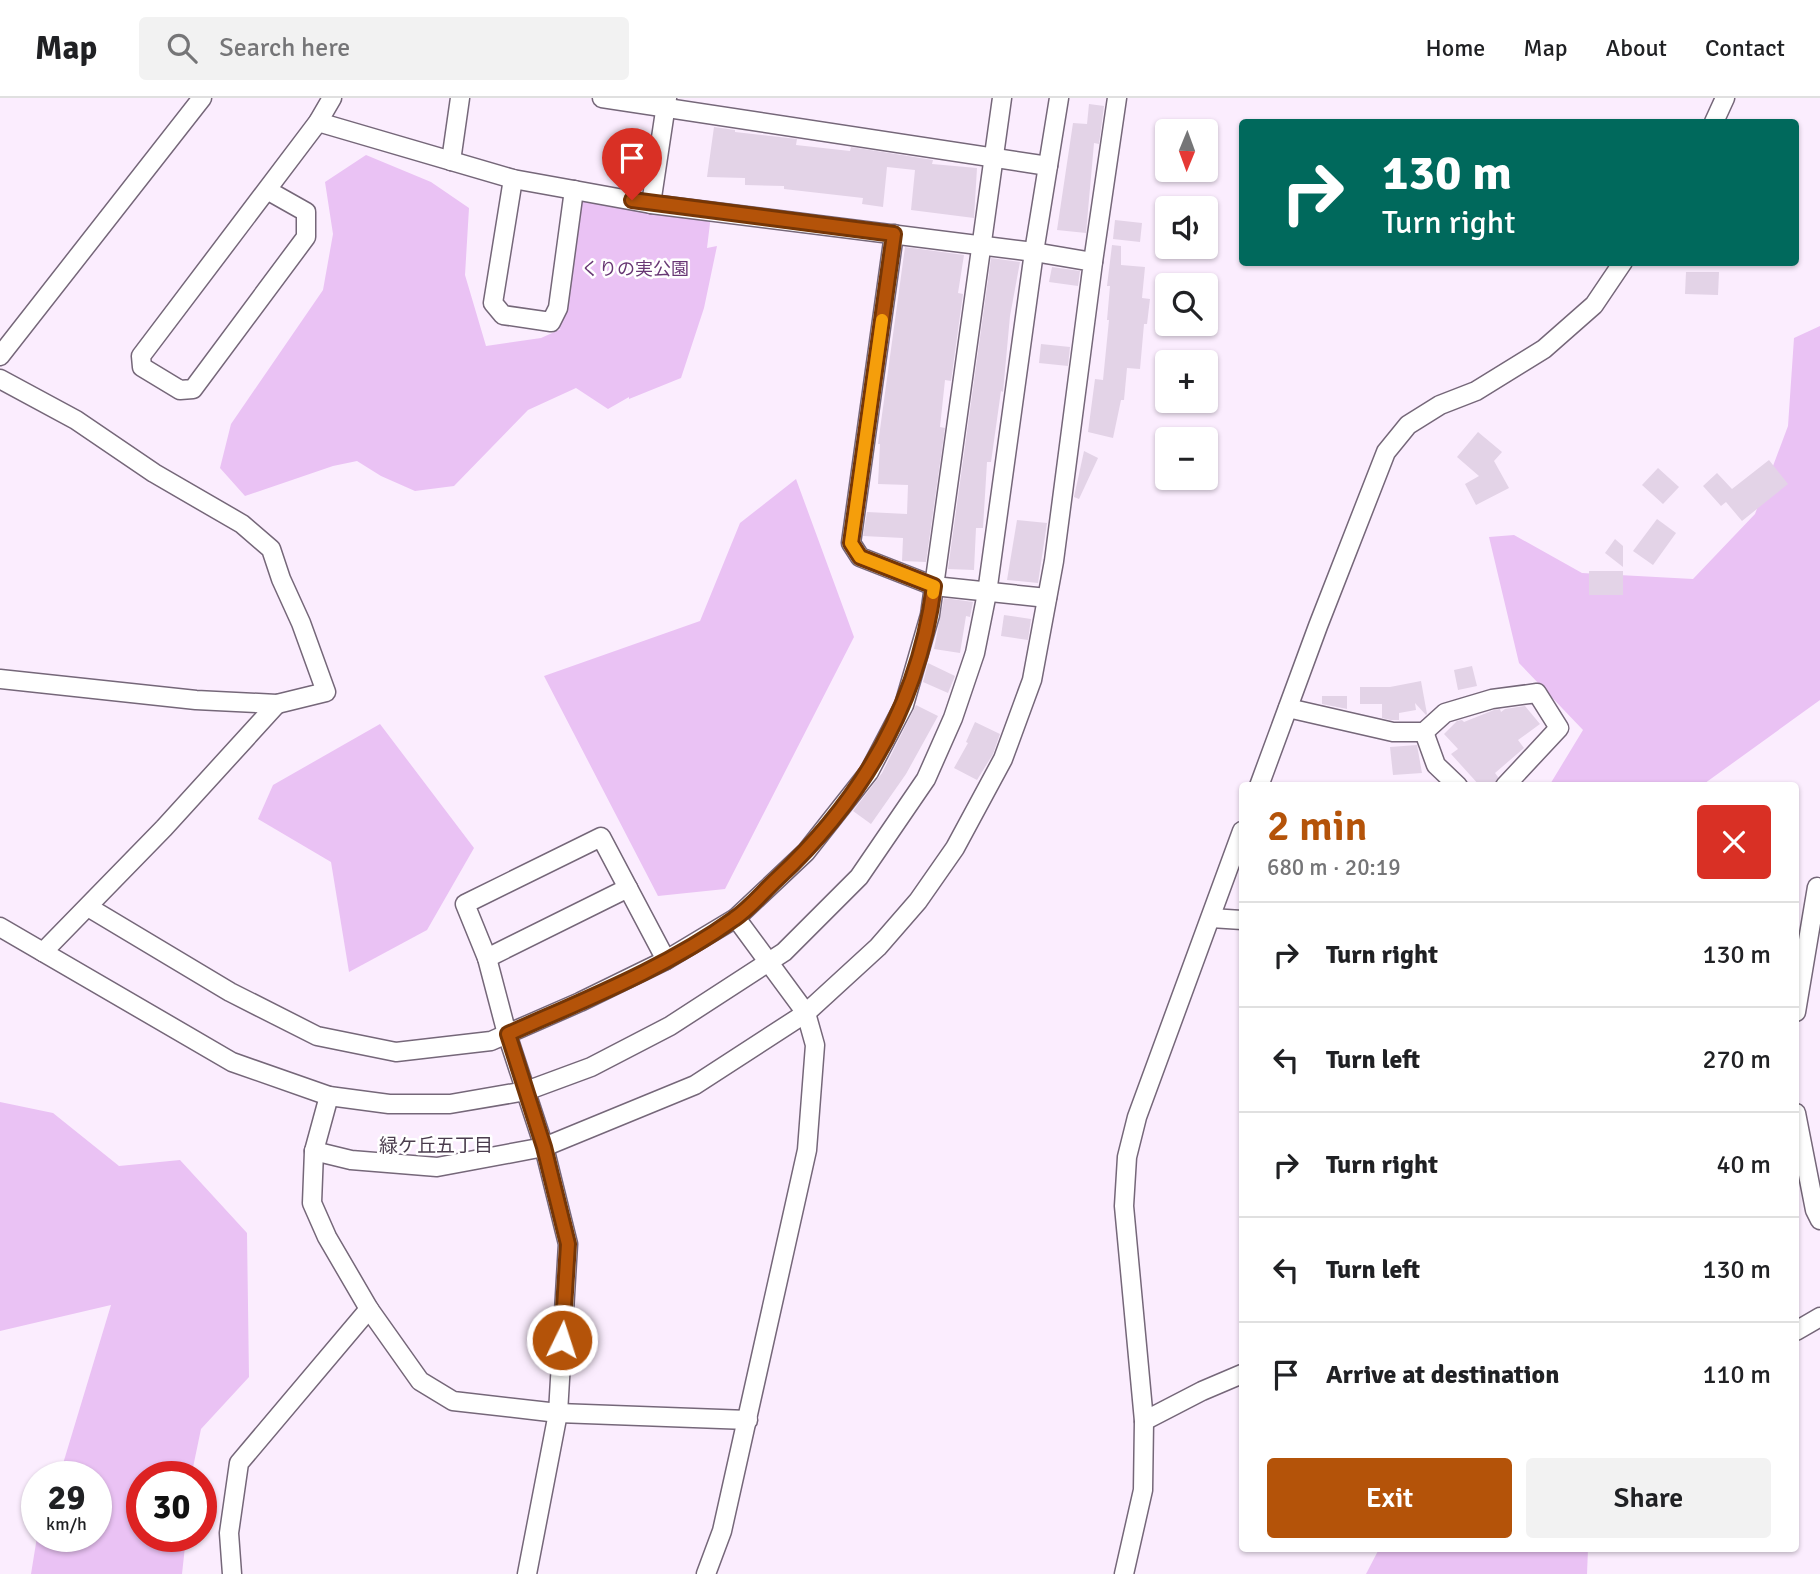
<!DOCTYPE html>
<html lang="en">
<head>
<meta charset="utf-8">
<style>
	:root { --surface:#fff; --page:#f2f2f2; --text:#202124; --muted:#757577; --line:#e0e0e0; --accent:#b45309 }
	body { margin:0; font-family:Signika,"Noto Sans JP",sans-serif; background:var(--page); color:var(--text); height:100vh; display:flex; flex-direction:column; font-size:26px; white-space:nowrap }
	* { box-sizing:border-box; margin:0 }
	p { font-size:23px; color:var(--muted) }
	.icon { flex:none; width:38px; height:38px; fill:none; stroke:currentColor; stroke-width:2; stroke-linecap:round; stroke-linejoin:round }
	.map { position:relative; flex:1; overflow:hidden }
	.details { position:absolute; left:1239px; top:684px; width:560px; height:770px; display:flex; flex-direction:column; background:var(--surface); border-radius:7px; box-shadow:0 2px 5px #0004 }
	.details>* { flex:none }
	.banner { position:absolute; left:1239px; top:21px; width:560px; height:147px; border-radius:7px; box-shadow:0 2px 5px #0004; background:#00695c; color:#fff; overflow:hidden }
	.needle { width:46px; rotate:181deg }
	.tools { position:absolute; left:1155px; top:21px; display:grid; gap:14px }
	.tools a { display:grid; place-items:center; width:63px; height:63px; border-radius:7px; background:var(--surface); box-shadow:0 2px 5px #0004; font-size:35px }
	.speed { position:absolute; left:21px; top:1363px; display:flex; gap:14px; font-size:35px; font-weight:700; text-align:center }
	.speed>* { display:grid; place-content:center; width:91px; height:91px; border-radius:50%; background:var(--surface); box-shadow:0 2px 5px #0004; line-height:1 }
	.speed small { font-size:18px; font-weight:400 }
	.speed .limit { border:10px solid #d22; background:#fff; color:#111 }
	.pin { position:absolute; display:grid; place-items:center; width:60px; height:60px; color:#fff; margin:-72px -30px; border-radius:50% 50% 50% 0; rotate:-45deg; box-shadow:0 0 7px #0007 }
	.pin .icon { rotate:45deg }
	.me { position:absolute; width:77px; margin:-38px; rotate:4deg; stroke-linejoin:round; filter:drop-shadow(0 0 5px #0008) }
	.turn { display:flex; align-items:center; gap:24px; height:147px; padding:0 28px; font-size:32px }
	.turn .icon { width:91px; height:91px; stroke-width:2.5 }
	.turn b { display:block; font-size:49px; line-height:60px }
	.round { display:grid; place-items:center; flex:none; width:74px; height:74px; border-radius:7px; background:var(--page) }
	.head { display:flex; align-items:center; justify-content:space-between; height:119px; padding:0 28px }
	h1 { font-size:42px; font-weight:600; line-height:52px; color:var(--accent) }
	.cta { display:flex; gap:14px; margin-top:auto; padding:14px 28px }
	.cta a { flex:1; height:80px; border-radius:7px; background:var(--accent); color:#fff; font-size:28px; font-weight:600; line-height:80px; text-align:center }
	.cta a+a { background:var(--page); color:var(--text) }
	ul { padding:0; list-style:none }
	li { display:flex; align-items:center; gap:21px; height:105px; padding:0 28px; border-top:2px solid var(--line) }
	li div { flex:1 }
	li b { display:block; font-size:26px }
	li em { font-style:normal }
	header { display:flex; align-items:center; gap:42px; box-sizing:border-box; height:98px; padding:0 35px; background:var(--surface); border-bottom:2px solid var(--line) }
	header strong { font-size:33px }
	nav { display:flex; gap:38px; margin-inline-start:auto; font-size:24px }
	.search { width:490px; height:63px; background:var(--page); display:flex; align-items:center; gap:18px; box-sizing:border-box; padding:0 24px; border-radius:7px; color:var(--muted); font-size:26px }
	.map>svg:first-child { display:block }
	.green { fill:#eac2f4 }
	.building { fill:#e3d3e7 }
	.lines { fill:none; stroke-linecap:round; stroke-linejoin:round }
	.minor-casing { stroke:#756779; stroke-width:21 }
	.minor { stroke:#fff; stroke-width:18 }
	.route-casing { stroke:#753606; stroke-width:18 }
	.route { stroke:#b45309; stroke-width:12 }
	.slow { stroke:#f59e0b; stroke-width:12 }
	.labels { text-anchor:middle; stroke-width:5; stroke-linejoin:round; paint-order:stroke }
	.park-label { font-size:18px; fill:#683774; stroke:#fff }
	.neighbourhood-label { font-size:19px; fill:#4b3d4e; stroke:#fff }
</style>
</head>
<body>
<header>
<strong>Map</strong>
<div class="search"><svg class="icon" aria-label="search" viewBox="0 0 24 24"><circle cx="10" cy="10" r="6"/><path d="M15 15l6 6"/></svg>Search here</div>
<nav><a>Home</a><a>Map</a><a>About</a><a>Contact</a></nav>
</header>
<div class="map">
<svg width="1820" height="1476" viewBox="0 0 1820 1476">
	<rect width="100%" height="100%" fill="#fbedfe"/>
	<!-- green -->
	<g class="green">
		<path d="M366,57l65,27 38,26 -4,67 21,71 55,-8 20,-9 -7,-1 28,-130 129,17 -4,33 10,-2 -13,62 -23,70 -52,21v-2l-21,12 -32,-21 -48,22 -74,76 -39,5 -34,-15 -24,-15 -24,5 -88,30 -25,-28 11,-44 92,-134 10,-56 -8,-52z"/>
		<path d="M1820,228v374l-119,86h-152l34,-56 -64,-67 -30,-126 25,-2 68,38 111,6 62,-65 33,-88 6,-88z"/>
		<path d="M796,381l58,158 -129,252 -67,7 -114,-220 156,-55 40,-98z"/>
		<path d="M380,626l94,124 -47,82 -78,42 -18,-110 -73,-43 15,-34z"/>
		<path d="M0,1004l53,11 66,53 61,-6 67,73 2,144 -48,52 -10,48h-49v59l44,1 -4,37h-151l6,-37 59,-1v-59h-37l52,-172 -111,26z"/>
		<path d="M1379,1451h209l-1,25h-221z"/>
	</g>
	<!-- building -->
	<g class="building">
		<path d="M1089,6l15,2 -5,38 -5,-1 -8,90 -29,-3 16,-107 14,1z"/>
		<path d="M714,29l21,3v2l62,7 -1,6 54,6 1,-4 82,13 -1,4 45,4 -3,50 -63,-8 4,-40 -28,-3 -4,40 -21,-3 1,-6 -79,-9v-3l-39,-1v-7l-38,-1z"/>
		<path d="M1115,122l27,3 -2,19 -27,-3z"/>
		<path d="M1112,147l9,1v19l24,2 -3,31 8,1 -3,25h-3l-4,45 -13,-1 -3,32h-3l-8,38 -25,-6 7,-53 8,1 6,-60h-2l3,-34h-3z"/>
		<path d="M905,149l59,8 -6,38 5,1 -12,87 -6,-1 -5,47 5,1 -19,134 -24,-1 1,-23 -40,-2 4,-24 40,2 1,-29 -30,-1 2,-40h-2z"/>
		<path d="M991,160l29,4 -10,54 -7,76 -2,-1 -10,71h-4l-4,66h-7l-2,42 -26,-1z"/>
		<path d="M1052,169l28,4 -2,15 -29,-4z"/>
		<path d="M1686,174h33l-1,23 -33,-1z"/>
		<path d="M1041,246l29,3 -2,19 -29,-3z"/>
		<path d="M1478,334l24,20 -8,9 15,27 -33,17 -11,-21 14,-8 -22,-19z"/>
		<path d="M1084,353l14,7 -19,41 -5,-2z"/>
		<path d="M1769,362l19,24 -46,37 -16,-19 -5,4 -18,-20 14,-13 15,16z"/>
		<path d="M1658,370l21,19 -16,17 -21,-19z"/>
		<path d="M1657,421l19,14 -23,32 -20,-14z"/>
		<path d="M1017,422l30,3 -9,60 -31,-3z"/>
		<path d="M1615,441l8,7v21l-18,-14z"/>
		<rect x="1589" y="473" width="34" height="24"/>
		<path d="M944,500l29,4 -3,15 -4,-1 -6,37 -26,-4z"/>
		<path d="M1004,517l27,4 -3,21 -27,-4z"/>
		<path d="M928,565l27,13 -7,17 -25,-11z"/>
		<path d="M1472,568l5,20 -19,4 -4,-20z"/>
		<path d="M1421,583l6,33 -1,1 -11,-12 1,7 -17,3v7h-8l-9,-2v-14h-22v-17h30z"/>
		<path d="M1322,598h25v13l-25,-5z"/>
		<path d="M916,607l22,11 -32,58 -35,50 -18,-13 29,-38z"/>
		<path d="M1525,608l15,18 -22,16 6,8 -29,25 3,4 -4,9h-14l-29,-32 7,-5 -14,-15 13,-13 5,-1 2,2 30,-12 6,-1 1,3 4,-3z"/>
		<path d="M975,624l25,12 -7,20 -16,26 -23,-12 14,-25 -2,-1z"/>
		<path d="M1417,647l5,28 -29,2 -3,-28z"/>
	</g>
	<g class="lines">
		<!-- minor casing -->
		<g class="minor-casing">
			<g id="minor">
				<path d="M602,0l446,68"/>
				<path d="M1714,24l11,-24"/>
				<path d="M451,63l9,-63"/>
				<path d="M513,81l-20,124 10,12 48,7 7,-14 16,-118"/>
				<path d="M267,92l39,22v25l-113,152 -13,1 -38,-23 -1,-11 177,-234 14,-24"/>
				<path d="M651,106l16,-106"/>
				<path d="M894,136l-43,309 9,14 74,29 113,12"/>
				<path d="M1093,164l24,-164"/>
				<path d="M0,258l202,-258"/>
				<path d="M0,281l76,41 78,53 88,51 29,25 10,30 20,44 25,69 -49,12 -81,-4 -196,-21"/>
				<path d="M1288,610l105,24h31l21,-19 47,-14 45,-6 22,35 -54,58"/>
				<path d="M1424,634l12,33 22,21"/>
				<path d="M1259,688l59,-160 68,-174 22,-27 32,-20 36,-14 68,-42 50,-44 29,-43"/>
				<path d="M88,809l142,85 87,44 79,16 95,-11 89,-39 86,-42 70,-42 70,-66 63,-80 35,-67 26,-90 72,-517"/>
				<path d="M1211,820l31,2"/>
				<path d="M0,829l232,135 97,34 60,8h61l76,-13 65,-24 79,-41 114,-74 75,-75 67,-98 27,-61 22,-65 12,-60 47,-341 25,-154"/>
				<path d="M43,854l121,-124 113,-124"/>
				<path d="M487,860l141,-70"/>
				<path d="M1796,914l21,-125"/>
				<path d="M329,998l-15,55 -2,52 15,34 42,72 51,72 33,20 105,12 190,7"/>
				<path d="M1796,1015l19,97 5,10"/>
				<path d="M314,1053l37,9 86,7 107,-20 151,-62 111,-72 72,-66 40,-46 37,-53 48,-89 29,-79 22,-119 39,-299 -59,-10 -383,-48 -77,-14 -61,-11 -195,-57"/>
				<path d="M1796,1233l24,-14"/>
				<path d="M1144,1323l58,-30 40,-17"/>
				<path d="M232,1476l-3,-41 10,-70 130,-154"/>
				<path d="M527,1476l31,-161 10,-169 -24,-97 -37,-113 -20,-76 -22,-54 136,-67 65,123"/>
				<path d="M706,1476l16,-43 85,-381 8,-105 -9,-32 -70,-95"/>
				<path d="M1124,1476l19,-84 1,-69 -20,-215 3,-49 10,-40 105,-286"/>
			</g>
		</g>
		<!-- minor -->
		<use href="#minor" class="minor"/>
	</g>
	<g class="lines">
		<!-- route casing -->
		<g class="route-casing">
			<path id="route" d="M562,1242l6,-96 -24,-97 -36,-113c76,-34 158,-66 226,-115 16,-11 29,-27 43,-40 85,-79 142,-176 157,-293l-74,-29 -9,-14 43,-309 -262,-34"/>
		</g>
		<!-- route -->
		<use href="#route" class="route"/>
		<!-- slow -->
		<path class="slow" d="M882,222l-31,223 9,14 74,29 -1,7"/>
	</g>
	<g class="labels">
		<!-- park labels -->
		<g class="park-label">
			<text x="635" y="177">くりの実公園</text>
		</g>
		<!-- neighbourhood labels -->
		<g class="neighbourhood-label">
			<text x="436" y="1054">緑ケ丘五丁目</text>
		</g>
	</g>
</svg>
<div class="tools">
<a><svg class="needle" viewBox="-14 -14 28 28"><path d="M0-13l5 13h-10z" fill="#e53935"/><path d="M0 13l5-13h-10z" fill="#757577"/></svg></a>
<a><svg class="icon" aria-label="sound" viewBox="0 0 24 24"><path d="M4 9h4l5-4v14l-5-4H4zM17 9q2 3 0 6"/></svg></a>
<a><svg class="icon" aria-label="search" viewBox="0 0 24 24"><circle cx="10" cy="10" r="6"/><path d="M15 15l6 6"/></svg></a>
<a>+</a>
<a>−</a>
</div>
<div class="speed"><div>29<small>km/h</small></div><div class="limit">30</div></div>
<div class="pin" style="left:632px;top:102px;background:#d93025"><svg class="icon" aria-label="arrive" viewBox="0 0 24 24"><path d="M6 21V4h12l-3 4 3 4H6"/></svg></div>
<svg class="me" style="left:562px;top:1242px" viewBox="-20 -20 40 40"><circle r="17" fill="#b45309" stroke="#fff" stroke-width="3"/><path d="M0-11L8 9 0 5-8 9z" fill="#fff"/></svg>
<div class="banner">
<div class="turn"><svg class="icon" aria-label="right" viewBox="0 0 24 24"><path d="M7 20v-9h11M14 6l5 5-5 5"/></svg><div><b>130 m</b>Turn right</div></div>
</div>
<section class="details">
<div class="head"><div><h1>2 min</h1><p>680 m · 20:19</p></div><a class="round" style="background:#d93025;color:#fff"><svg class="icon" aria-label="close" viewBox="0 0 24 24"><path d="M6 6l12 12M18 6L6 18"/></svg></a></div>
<ul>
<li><svg class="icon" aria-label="right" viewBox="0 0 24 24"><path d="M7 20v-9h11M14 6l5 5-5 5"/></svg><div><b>Turn right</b></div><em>130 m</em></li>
<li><svg class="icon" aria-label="left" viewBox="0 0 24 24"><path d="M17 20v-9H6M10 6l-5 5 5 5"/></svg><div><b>Turn left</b></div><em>270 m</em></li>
<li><svg class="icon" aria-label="right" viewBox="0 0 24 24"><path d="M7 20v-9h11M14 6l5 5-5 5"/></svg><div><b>Turn right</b></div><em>40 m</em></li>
<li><svg class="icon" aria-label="left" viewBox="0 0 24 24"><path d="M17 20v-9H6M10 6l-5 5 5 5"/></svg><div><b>Turn left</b></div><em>130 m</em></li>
<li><svg class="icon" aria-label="arrive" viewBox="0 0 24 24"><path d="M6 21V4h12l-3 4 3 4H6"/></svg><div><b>Arrive at destination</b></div><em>110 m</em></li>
</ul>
<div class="cta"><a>Exit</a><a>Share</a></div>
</section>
</div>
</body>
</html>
